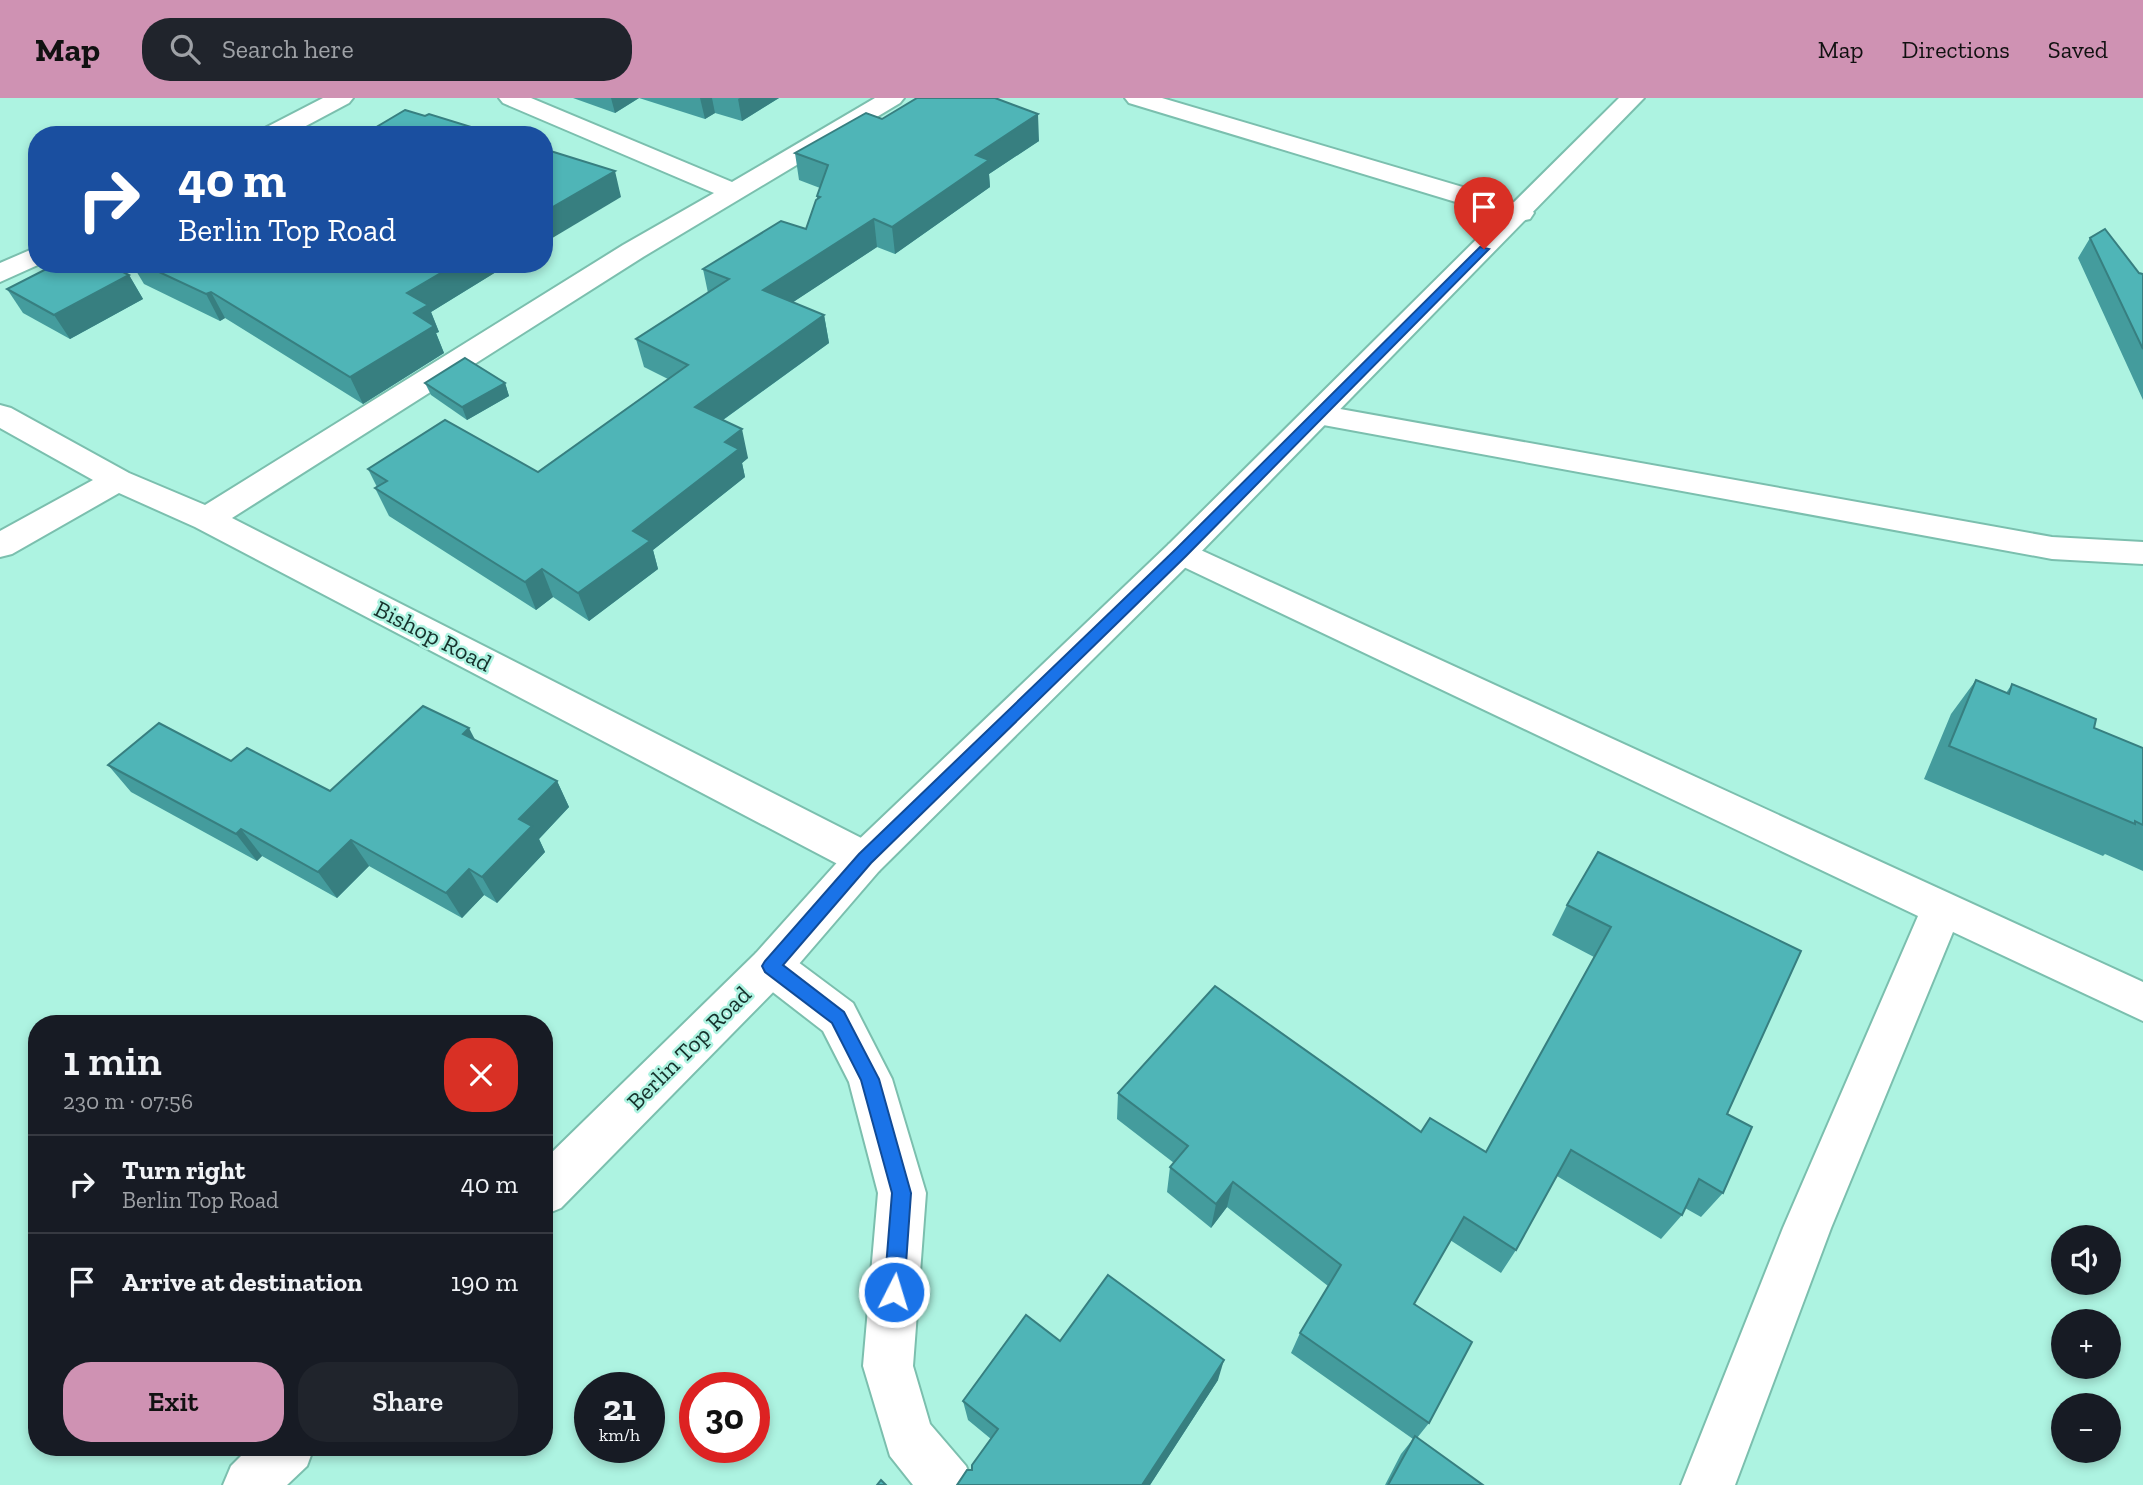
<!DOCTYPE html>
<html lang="en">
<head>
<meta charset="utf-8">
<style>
	:root { --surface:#171b24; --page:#20242c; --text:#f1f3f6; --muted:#9ea1a6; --line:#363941; --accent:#cf92b3 }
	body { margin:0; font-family:"Zilla Slab",serif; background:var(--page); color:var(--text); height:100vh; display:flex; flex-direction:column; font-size:26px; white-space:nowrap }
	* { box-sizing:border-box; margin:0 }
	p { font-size:23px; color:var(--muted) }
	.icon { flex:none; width:38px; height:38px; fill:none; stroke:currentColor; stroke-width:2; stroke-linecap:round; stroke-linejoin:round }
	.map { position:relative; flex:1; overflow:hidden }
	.side { position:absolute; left:28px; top:917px; width:525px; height:441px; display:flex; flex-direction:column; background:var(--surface); border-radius:28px; box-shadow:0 4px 10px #0003 }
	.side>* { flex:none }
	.top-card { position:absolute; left:28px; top:28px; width:525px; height:147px; border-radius:28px; box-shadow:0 4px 10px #0003; background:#1a4fa0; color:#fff; overflow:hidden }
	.tools { position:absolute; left:2051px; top:1127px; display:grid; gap:14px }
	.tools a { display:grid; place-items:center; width:70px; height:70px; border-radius:50%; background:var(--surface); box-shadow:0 4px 10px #0003; font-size:35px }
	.speed { position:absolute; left:574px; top:1274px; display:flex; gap:14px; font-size:35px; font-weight:700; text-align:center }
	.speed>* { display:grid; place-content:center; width:91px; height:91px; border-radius:50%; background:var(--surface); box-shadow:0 4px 10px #0003; line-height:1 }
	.speed small { font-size:18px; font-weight:400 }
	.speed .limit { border:10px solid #d22; background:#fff; color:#111 }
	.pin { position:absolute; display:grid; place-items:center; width:60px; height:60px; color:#fff; margin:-72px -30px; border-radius:50% 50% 50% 0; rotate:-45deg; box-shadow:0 0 7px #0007 }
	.pin .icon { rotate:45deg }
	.me { position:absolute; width:77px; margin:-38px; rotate:5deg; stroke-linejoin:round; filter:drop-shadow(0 0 5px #0008) }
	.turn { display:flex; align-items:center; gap:24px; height:147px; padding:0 35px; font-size:32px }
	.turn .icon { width:91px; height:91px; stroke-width:2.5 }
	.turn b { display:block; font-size:49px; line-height:60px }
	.round { display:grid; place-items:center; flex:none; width:74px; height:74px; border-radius:28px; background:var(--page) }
	.head { display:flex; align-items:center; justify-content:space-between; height:119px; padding:0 35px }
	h1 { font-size:42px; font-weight:600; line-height:52px }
	.button { display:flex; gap:14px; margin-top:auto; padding:14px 35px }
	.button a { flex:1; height:80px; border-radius:28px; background:var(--accent); color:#111; font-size:28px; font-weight:600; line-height:80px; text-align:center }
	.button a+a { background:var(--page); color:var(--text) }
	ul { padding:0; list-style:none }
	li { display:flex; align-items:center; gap:21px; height:98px; padding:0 35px; border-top:2px solid var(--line) }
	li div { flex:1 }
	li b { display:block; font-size:26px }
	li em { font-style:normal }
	header { display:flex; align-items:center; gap:42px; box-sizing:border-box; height:98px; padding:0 35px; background:var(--accent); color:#111 }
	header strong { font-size:33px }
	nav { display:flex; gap:38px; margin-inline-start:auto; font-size:24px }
	.search { width:490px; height:63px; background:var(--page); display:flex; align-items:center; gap:18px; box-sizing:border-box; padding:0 24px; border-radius:28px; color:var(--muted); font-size:26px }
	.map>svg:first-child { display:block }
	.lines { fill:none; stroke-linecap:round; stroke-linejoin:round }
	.street-casing { stroke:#7bbfae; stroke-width:4 }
	.secondary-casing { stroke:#7bbfae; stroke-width:4 }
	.street { fill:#fff; fill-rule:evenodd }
	.secondary { fill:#fff; fill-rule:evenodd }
	.wall { fill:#449c9d }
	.shaded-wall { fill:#377f80 }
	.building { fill:#4fb5b7; stroke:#377f80; stroke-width:2 }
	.route { fill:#1a73e8; stroke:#114b97; stroke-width:2 }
	.labels { text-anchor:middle; stroke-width:5; stroke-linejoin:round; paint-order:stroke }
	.street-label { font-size:24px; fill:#16322c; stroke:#adf3e1 }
</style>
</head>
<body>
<header>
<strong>Map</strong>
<div class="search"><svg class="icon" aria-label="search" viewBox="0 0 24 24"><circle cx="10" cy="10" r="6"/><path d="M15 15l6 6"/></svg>Search here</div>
<nav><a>Map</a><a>Directions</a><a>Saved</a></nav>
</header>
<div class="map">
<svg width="2143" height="1387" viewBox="0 0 2143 1387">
	<rect width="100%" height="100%" fill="#adf3e1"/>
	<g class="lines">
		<!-- street casing -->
		<g class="street-casing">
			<g id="street">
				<path d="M323,0h30l-4,5 -60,32h-31l3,-5z"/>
				<path d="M499,0h32l201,84 143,-84h29l-4,5 -257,154 -411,261 647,329 6,12 -6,12 -14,4 -14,-4 -656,-344 -76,-34 -107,61 -12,3v-26l93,-51 -93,-52v-23l11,3 118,65 76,32 418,-260 91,-52 -211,-90z"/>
				<path d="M1125,0h37l368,109 4,6 -4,6 -9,2 -9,-2 -383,-116z"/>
				<path d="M37,149v17h3l-40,18v-19z"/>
				<path d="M1318,307l734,132 91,5v22l-91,-5 -745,-137 -4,-7 4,-7z"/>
				<path d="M1181,443l962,441v39l-190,-89 -122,296 -96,257h-54l102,-257 135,-312 -749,-356 -5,-8 5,-8z"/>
				<path d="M771,850l15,5 67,50 39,76 34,114 -13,173 17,58 36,42 8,19h-61l-23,-29 -27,-90 15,-173 -29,-111 -26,-51 -67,-52 -6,-13 6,-13z"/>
			</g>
		</g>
		<!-- secondary casing -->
		<g class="secondary-casing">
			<g id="secondary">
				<path d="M1619,0h25l-451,462 -314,311 -93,108 -225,229 -17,7v-55l212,-207 95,-106 318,-303z"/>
				<path d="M250,1349h64l-7,19 -20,19h-64l8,-19z"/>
			</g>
		</g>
		<!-- street -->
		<use href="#street" class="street"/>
		<!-- secondary -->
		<use href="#secondary" class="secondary"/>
	</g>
	<!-- wall -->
	<g class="wall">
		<path d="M573,0h206l-37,23 -27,-8 -10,6 -66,-21 -24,15z"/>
		<path d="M882,21l157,22 -50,33 1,13 -95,67 -18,-7 -84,55 31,13 5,28 -106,77 25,38 -6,5 3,14 -92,73 5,19 -69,52 -36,-24 -17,13 -147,-94 -14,-28 2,-1 -9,-18 170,3 130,-93 -24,-12 -8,-28 72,-46 -5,-24 103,-40 11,-30v-3l3,-8 -21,-8 -4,-27z"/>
		<path d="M2090,140l49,35 4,1v126l-65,-142z"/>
		<path d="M132,166h377l-78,48 8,20 -3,1 8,20 -81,51 -138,-86 -5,3 -76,-37z"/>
		<path d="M129,177l14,24 -73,40 -47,-26 -16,-24z"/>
		<path d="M425,285h80l4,13 -42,24 -36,-25z"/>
		<path d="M1976,582l30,13 6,-9 82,44 49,20v123l-38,-17 -2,2 -179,-77 27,-65z"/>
		<path d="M475,642l82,41 12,26 -30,32 6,13 -48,51 -13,-8 -22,23 -93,-52 -32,32 -75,-42 -5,5 -126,-69 -23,-27 123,-4 99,30z"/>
		<path d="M1598,754l129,262 -4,79 -22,24 -16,-9 -3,7 -21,24 -104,-63 -41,74 -15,23 -51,-33 -36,64 15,119 -12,15 66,47h-98l16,-31 12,-15 -122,-86 9,-20 28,-47 -101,-79 -16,21 -44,-36 3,-25 4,-4 -57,-44 1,-26 303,39 65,20 108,-195 -42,-22 15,-30z"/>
		<path d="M1060,1243l158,39 -68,105h-193l15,-15 19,-31 -23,-19 -5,-19z"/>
	</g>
	<!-- shaded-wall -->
	<g class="shaded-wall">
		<path d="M611,0h28l-24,15z"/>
		<path d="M700,0h12l3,15 -10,6z"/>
		<path d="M740,0h39l-37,23 -4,-22z"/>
		<path d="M1038,16l1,27 -50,33 1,13 -95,67 -3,-27 84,-72z"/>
		<path d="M615,73l6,26 -77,46v-31z"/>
		<path d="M874,121l3,28 -108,71 -6,-28z"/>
		<path d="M456,166h53l-78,48 8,20 -3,1 8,20 -81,51 -13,-27 57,-84z"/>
		<path d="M129,177l14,24 -73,40 -16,-24z"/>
		<path d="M211,194l14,26 -5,3 -14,-27z"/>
		<path d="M824,217l5,28 -127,92 -7,-28z"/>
		<path d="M505,285l4,13 -42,24 -5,-13z"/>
		<path d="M742,331l6,29 -6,5 3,14 -92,73 5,19 -69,52 -11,-28 55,-62 92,-89z"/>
		<path d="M542,471l11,28 -17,13 -11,-28z"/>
		<path d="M469,630l14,27 -20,-21z"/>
		<path d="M557,683l12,26 -30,32 6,13 -48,51 -15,-26 37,-58z"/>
		<path d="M241,731l21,27 -5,5 -21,-27z"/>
		<path d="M351,742l18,26 -32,32 -19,-26z"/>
		<path d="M469,771l15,26 -22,23 -16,-25z"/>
		<path d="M1233,1084l-6,25 -16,21 5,-24z"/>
		<path d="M1224,1262l-6,20 -68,105h-8z"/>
	</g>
	<!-- building -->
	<g class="building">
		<path d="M917,0h78l43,16 -62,41 13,5 -97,67 -18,-8 -111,71 61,25 -129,92 47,22 -17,13 14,7 -106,82 17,10 -72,52 -36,-24 -17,13 -150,-94 12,-7 -19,-12 77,-49 93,52 150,-107 -52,-26 93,-60 -26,-10 78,-48 25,8 10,-29 4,-3 -3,-1 11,-31 -33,-12 71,-40 16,6z"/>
		<path d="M405,12l20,6 4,-2 68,21h-134z"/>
		<path d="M544,51l71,22 -71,41z"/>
		<path d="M2105,131l34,44 4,1v75l-53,-111z"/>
		<path d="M56,166h51l22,11 -75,40 -47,-26z"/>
		<path d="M142,166h314l-49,29 21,12 -14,8 20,13 -84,51 -139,-85 -5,2z"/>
		<path d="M465,260l40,25 -43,24 -37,-24z"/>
		<path d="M1976,582l33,14 3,-10 84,35 -2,9 49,20v77l-8,-4v3l-186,-78z"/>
		<path d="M423,608l46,22 -6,6 94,47 -38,38 13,7 -50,51 -13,-8 -23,24 -95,-53 -33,32 -77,-43 -5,5 -128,-69 51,-42 72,38 16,-13 83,43z"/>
		<path d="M1598,754l203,99 -74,163 25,13 -29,66 -24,-14 -17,36 -111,-65 -55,100 -52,-33 -50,87 58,38 -43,81 -129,-90 41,-68 -108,-83 -17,22 -46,-37 18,-21 -70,-53 97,-107 206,146 9,-14 56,34 125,-225 -44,-22z"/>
		<path d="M1108,1177l116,85 -82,125h-185l10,-15h5v-5l26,-36 -35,-28 63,-86 34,26z"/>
		<path d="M1415,1338l68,49h-95z"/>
		<path d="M881,1382l5,5h-9z"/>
	</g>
	<!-- route -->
	<path class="route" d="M1480,149l9,2 -303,307 -315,307 -88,102 61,47 35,67 32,114 -7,99 -3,7 -7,3 -7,-3 -3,-7 8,-99 -31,-113 -29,-57 -67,-51 -3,-6 3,-5 94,-107 317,-305z"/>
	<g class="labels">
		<!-- street labels -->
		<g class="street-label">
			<text transform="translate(433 538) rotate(27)" y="8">Bishop Road</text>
			<text transform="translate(689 950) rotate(-45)" y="8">Berlin Top Road</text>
		</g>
	</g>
</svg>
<div class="tools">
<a><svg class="icon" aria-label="sound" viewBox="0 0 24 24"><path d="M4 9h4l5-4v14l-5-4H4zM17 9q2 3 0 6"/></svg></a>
<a>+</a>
<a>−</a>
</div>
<div class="speed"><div>21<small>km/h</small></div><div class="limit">30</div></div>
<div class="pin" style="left:1484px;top:151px;background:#d93025"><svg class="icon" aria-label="arrive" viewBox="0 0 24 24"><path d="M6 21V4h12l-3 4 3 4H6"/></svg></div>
<svg class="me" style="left:894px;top:1194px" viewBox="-20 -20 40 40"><circle r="17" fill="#1a73e8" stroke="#fff" stroke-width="3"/><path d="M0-11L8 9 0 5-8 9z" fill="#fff"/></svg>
<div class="top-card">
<div class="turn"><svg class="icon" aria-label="right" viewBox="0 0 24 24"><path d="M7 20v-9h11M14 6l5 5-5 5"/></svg><div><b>40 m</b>Berlin Top Road</div></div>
</div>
<section class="side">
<div class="head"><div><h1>1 min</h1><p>230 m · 07:56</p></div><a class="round" style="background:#d93025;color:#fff"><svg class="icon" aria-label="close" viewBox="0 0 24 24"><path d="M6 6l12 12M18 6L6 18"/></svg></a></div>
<ul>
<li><svg class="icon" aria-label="right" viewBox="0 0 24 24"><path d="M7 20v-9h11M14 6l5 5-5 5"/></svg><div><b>Turn right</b><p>Berlin Top Road</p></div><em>40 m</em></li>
<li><svg class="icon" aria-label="arrive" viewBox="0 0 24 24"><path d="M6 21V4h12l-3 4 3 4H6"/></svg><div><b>Arrive at destination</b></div><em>190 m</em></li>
</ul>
<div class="button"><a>Exit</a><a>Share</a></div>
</section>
</div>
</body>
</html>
